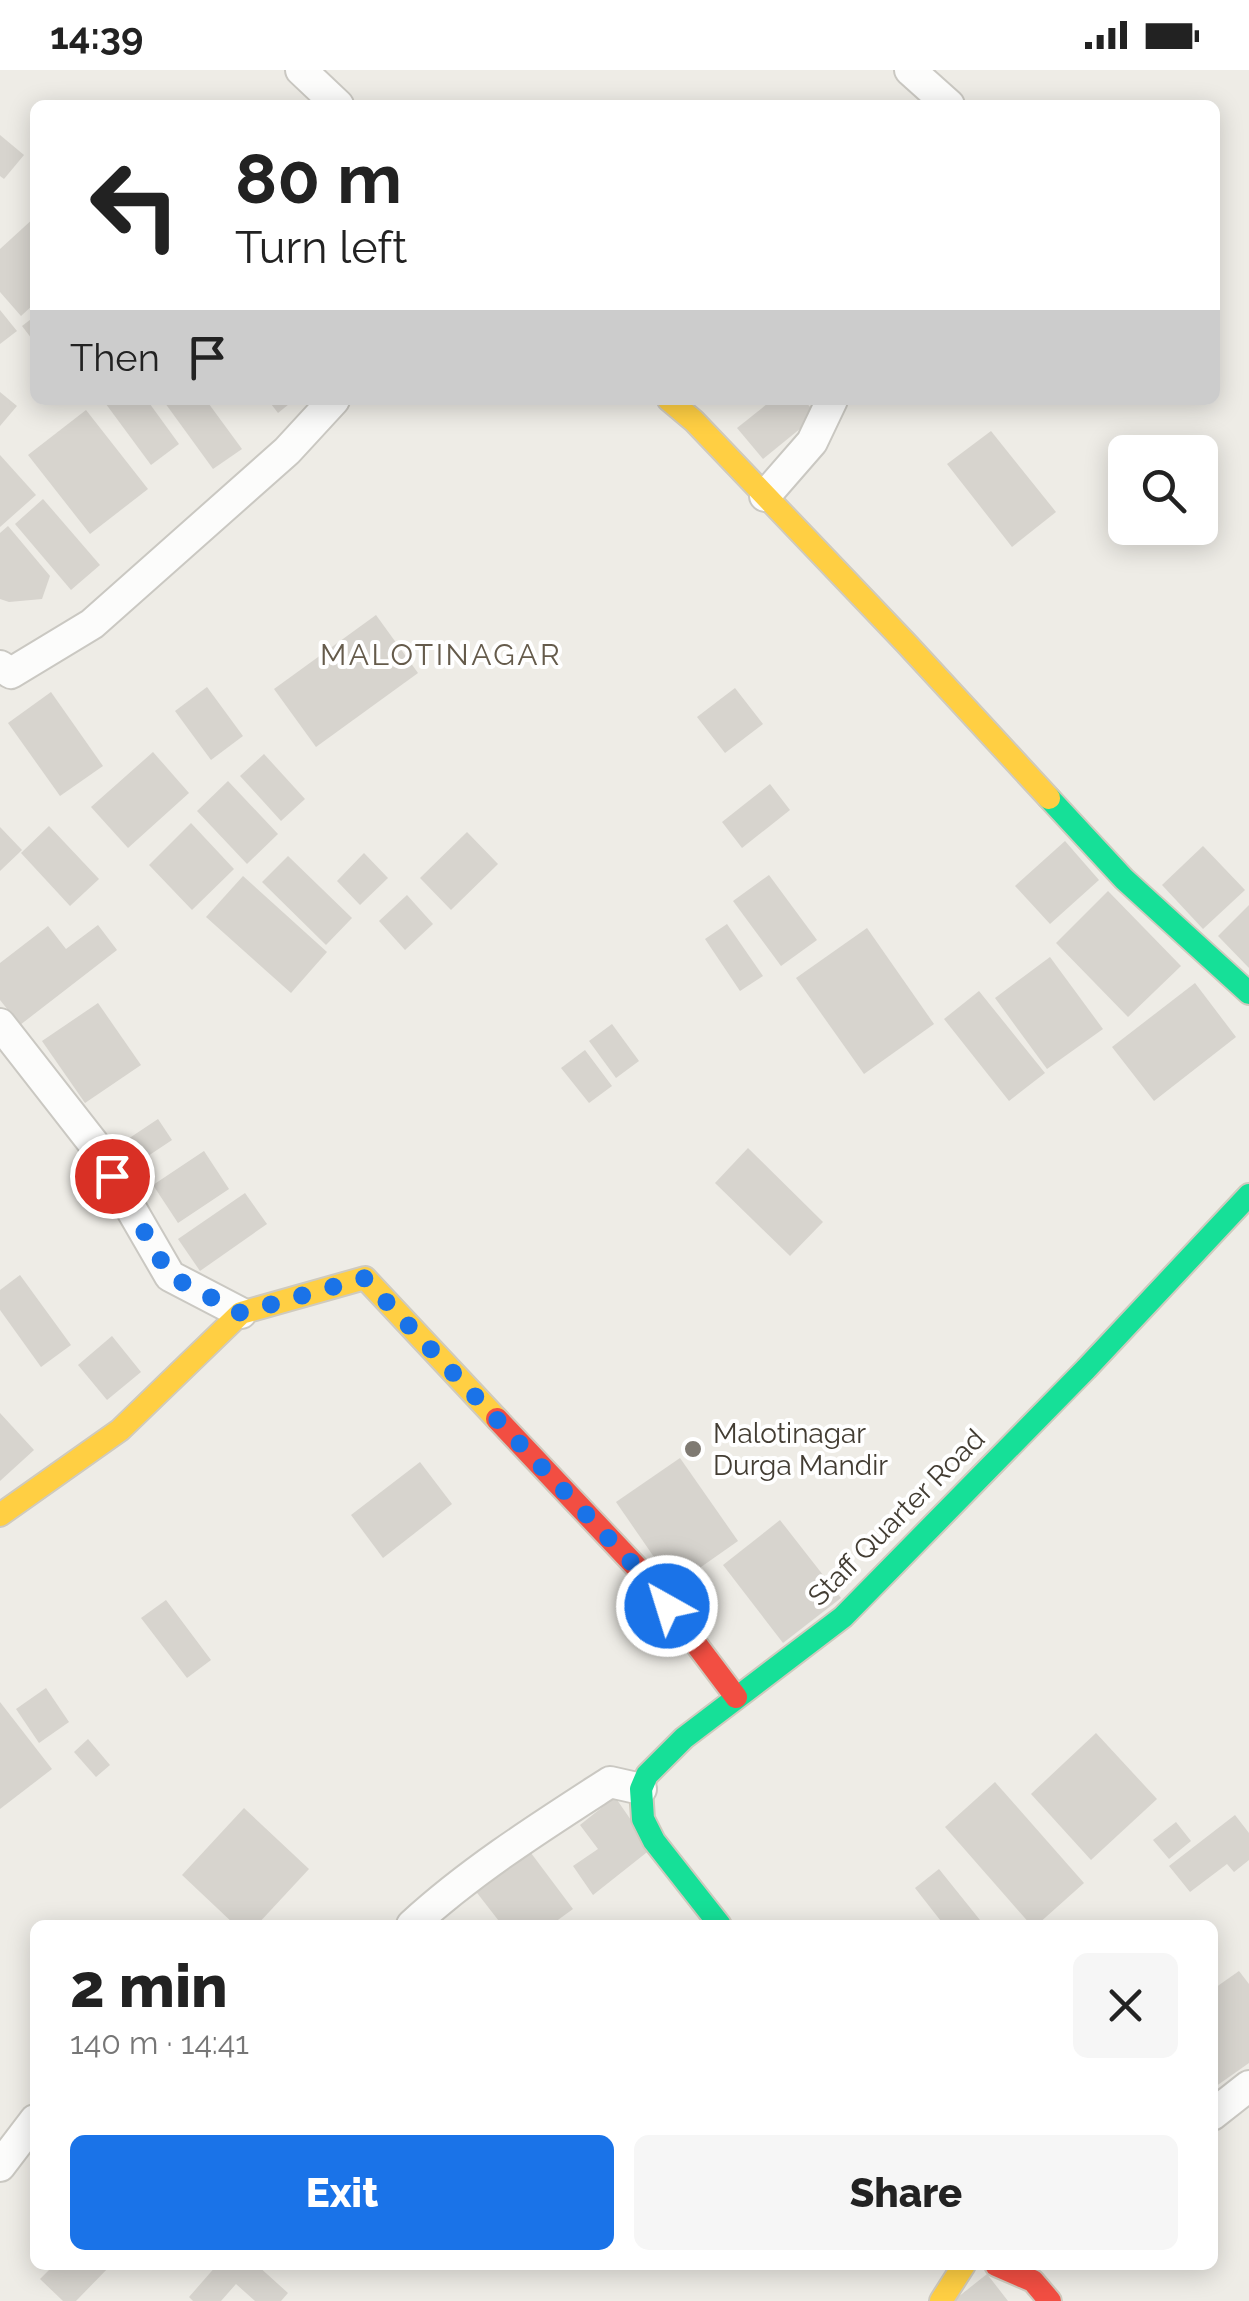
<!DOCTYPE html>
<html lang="en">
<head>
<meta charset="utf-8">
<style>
	:root { --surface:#fff; --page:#f6f6f6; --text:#222; --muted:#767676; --accent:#1a73e8 }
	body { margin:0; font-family:Raleway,sans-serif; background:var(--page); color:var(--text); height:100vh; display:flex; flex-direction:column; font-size:38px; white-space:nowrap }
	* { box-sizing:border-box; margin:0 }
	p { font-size:32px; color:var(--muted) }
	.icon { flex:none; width:55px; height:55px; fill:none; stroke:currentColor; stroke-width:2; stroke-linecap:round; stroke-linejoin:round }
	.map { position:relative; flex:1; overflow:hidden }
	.side { position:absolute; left:30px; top:1850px; width:1188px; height:350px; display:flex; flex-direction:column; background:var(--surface); border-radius:15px; box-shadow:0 5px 25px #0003 }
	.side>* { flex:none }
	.top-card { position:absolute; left:30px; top:30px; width:1190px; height:305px; border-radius:15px; box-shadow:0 5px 25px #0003; background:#fff; color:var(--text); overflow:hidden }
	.buttons { position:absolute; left:1108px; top:365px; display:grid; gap:20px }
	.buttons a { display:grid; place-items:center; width:110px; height:110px; border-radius:15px; background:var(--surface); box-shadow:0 5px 25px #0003; font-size:50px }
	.pin { position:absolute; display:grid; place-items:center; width:85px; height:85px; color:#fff; margin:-42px; border:5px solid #fff; border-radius:50%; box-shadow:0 2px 10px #0007 }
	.me { position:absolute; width:110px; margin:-55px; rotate:321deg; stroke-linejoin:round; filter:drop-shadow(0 0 8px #0008) }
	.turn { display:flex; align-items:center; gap:35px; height:210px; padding:0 40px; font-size:45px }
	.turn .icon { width:130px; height:130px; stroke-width:2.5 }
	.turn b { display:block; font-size:70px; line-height:85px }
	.then { display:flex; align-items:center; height:95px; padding:0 40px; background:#0003; gap:20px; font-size:38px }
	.round { display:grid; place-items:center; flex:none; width:105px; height:105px; border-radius:15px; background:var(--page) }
	.overview { display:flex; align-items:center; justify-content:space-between; height:170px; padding:0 40px }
	h1 { font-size:60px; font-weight:800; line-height:75px }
	.primary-button { display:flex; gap:20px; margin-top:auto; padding:20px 40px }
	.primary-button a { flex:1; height:115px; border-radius:15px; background:var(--accent); color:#fff; font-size:40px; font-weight:800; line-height:115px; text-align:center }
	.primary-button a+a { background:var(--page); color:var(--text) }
	.status { display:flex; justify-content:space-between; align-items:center; height:70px; padding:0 50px; background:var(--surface); direction:ltr }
	.status svg { height:28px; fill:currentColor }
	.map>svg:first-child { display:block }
	.building { fill:#d7d4ce }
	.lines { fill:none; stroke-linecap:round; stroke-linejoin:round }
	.street-casing { stroke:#cac8c2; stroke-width:34 }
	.fast-casing { stroke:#cfcabe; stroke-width:26 }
	.slow-casing { stroke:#cfcabe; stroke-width:26 }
	.jam-casing { stroke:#cfcabe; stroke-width:26 }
	.street { stroke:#fcfcfb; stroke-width:30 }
	.fast { stroke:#16e098; stroke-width:22 }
	.slow { stroke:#ffcf43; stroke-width:22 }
	.jam { stroke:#f24e42; stroke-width:22 }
	.route { stroke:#1a73e8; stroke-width:18; stroke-dasharray:0 32.4 }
	.poi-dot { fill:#7f7a72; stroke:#fff; stroke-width:4 }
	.labels { text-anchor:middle; stroke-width:8; stroke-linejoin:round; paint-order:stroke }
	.poi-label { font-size:28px; fill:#433d33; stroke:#fff; text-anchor:start }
	.street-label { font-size:28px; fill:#433d33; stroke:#fff }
	.neighbourhood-label { font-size:30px; letter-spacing:2.5px; fill:#655b4b; stroke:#fff }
</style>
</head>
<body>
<div class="status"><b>14:39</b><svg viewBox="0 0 49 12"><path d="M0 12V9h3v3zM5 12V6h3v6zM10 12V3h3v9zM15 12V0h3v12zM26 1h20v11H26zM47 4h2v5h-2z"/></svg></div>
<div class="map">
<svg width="1249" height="2231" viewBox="0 0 1249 2231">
	<rect width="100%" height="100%" fill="#eeece6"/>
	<!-- building -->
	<g class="building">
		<path d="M0,65l24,20 -20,24 -4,-3z"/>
		<path d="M35,147v86l-14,13 -21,-24v-43z"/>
		<path d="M0,240l17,21 -17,13z"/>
		<path d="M35,246v27l-13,-17z"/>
		<path d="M0,322l17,14 -17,20z"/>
		<path d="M103,330h44l32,44 -28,21z"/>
		<path d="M170,330h36l36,49 -29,20 -48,-66z"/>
		<path d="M268,330h26l-16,13z"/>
		<path d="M772,330h32l13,15 -54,44 -26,-31z"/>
		<path d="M86,340l62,79 -58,45 -62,-79z"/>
		<path d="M991,361l65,81 -44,35 -65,-83z"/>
		<path d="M0,385l36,40 -36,32z"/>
		<path d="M43,429l57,66 -29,25 -56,-66z"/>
		<path d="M8,456l42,50 -8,23 -33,3 -9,-3v-66z"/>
		<path d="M376,545l42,58 -102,74 -42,-58z"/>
		<path d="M207,617l36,49 -32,24 -36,-49z"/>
		<path d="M735,618l28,36 -38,29 -28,-36z"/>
		<path d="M51,622l52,74 -43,30 -52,-73z"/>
		<path d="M153,682l36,41 -61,55 -37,-41z"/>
		<path d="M264,684l41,45 -24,22 -41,-45z"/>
		<path d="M228,711l50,53 -31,30 -50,-53z"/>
		<path d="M770,714l20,26 -48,38 -20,-26z"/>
		<path d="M191,753l43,46 -42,41 -43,-45z"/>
		<path d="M49,756l50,53 -29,27 -49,-53z"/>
		<path d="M0,757l22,23 -22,21z"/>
		<path d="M467,762l31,32 -47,46 -31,-32z"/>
		<path d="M1065,771l34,39 -49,44 -35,-38z"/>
		<path d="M1203,776l42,44 -42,39 -41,-44z"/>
		<path d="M364,783l24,25 -28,27 -23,-24z"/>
		<path d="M288,786l64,62 -26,27 -64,-63z"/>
		<path d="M769,805l48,65 -36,26 -48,-65z"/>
		<path d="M243,806l84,76 -36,41 -85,-76z"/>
		<path d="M1108,821l73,75 -53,51 -72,-74z"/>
		<path d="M407,825l26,29 -28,26 -26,-29z"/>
		<path d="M1249,835v63l-31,-32z"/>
		<path d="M727,854l36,52 -23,15 -35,-52z"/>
		<path d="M98,855l19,25 -97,75 -20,-25v-37l48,-37 18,23z"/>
		<path d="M867,858l67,96 -70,50 -68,-96z"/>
		<path d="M1050,887l53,72 -56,40 -52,-71z"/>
		<path d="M1195,913l41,54 -82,64 -42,-54z"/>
		<path d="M979,921l66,82 -36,28 -65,-82z"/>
		<path d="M98,933l43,62 -56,38 -43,-62z"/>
		<path d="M612,954l27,37 -23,17 -27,-37z"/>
		<path d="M585,980l27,36 -23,17 -28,-35z"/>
		<path d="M158,1049l14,21 -45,30 -14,-21z"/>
		<path d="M748,1078l75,74 -33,34 -75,-73z"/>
		<path d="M204,1081l25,38 -51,34 -25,-38z"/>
		<path d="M245,1123l22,31 -67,47 -22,-32z"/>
		<path d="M20,1205l51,70 -30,22 -41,-57v-20z"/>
		<path d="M112,1266l29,36 -34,28 -29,-35z"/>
		<path d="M0,1343l34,37 -34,31z"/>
		<path d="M680,1388l58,83 -64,45 -58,-84z"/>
		<path d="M420,1392l32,42 -69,54 -32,-43z"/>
		<path d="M780,1450l61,78 -58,45 -60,-78z"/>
		<path d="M166,1530l45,60 -24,18 -46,-60z"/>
		<path d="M46,1618l23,34 -30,21 -23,-34z"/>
		<path d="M0,1632l52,67 -52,40z"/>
		<path d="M1096,1663l61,66 -66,61 -60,-66z"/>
		<path d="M88,1669l22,26 -14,12 -22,-25z"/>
		<path d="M995,1712l89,101 -47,42h-6l-86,-98z"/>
		<path d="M615,1727l36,52 -58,46 -20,-29 25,-17 -18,-24z"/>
		<path d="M244,1738l65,61 -52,56h-22l-53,-50z"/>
		<path d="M1235,1745l14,18v27l-15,12 -7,-8 -37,28 -21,-26z"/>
		<path d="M1176,1752l15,19 -22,18 -16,-19z"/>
		<path d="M528,1779l45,60 -22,16h-49l-28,-36z"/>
		<path d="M939,1799l45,56h-40l-29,-37z"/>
		<path d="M1239,1901l10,13v79l-37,26v-99z"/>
		<path d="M54,2195h57l-35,36h-13l-23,-22z"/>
		<path d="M217,2195h40l31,28 -7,8h-26l-19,-17 -15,17h-28l-4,-4z"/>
		<path d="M987,2204l21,27h-55z"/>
	</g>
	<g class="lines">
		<!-- street casing -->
		<g class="street-casing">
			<g id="street">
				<path d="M301,0l37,35"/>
				<path d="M910,0l39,35"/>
				<path d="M765,426l47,-54 20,-42"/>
				<path d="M0,596l11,7 81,-49 195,-173 47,-51"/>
				<path d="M0,954l93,119 77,133 71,37"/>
				<path d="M412,1855c60,-55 130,-99 198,-143l31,7"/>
				<path d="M1212,2045l37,-29"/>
				<path d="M0,2096l35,-46"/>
			</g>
		</g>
		<!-- fast casing -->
		<g class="fast-casing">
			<g id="fast">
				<path d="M1049,728l75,81 125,114"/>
				<path d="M720,1855l-66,-84 -11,-22 -2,-30 6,-14 37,-37 159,-121 243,-248 163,-174"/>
			</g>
		</g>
		<!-- slow casing -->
		<g class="slow-casing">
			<g id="slow">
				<path d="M669,330l25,21 211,221 144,156"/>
				<path d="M0,1445l120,-85 121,-117 124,-35 132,141"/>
				<path d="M941,2231l23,-36"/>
			</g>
		</g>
		<!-- jam casing -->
		<g class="jam-casing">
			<g id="jam">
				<path d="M497,1349l147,156 92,122"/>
				<path d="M996,2195l37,16 17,20"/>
			</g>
		</g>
		<!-- street -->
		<use href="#street" class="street"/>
		<!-- fast -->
		<use href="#fast" class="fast"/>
		<!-- slow -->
		<use href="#slow" class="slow"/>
		<!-- jam -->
		<use href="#jam" class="jam"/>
	</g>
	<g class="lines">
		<!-- route -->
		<path class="route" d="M112,1106l58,100 71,37 123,-35 280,298 23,30"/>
	</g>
	<!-- markers -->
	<circle class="poi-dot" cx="693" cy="1379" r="10"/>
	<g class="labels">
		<!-- poi labels -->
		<g class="poi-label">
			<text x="713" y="1373">Malotinagar<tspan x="713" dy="32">Durga Mandir</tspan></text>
		</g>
		<!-- street labels -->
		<g class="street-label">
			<text transform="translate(896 1447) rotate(-45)" y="10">Staff Quarter Road</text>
		</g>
		<!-- neighbourhood labels -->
		<g class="neighbourhood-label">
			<text x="441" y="595">MALOTINAGAR</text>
		</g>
	</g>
</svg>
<div class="buttons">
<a><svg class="icon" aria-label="search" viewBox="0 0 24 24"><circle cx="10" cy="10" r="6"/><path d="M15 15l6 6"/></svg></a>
</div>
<div class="pin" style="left:112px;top:1106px;background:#d93025"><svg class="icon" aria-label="arrive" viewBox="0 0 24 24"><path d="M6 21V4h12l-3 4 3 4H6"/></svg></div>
<svg class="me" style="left:667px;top:1536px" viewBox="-20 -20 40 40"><circle r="17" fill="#1a73e8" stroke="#fff" stroke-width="3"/><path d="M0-11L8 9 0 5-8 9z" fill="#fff"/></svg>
<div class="top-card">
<div class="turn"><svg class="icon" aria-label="left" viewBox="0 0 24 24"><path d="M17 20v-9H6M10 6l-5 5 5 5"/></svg><div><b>80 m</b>Turn left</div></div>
<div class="then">Then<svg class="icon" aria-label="arrive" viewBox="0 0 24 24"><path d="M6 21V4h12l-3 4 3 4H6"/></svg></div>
</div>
<section class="side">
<div class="overview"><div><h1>2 min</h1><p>140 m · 14:41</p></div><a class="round"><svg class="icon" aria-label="close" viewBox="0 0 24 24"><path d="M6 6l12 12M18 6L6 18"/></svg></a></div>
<div class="primary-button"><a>Exit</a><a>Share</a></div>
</section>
</div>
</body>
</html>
